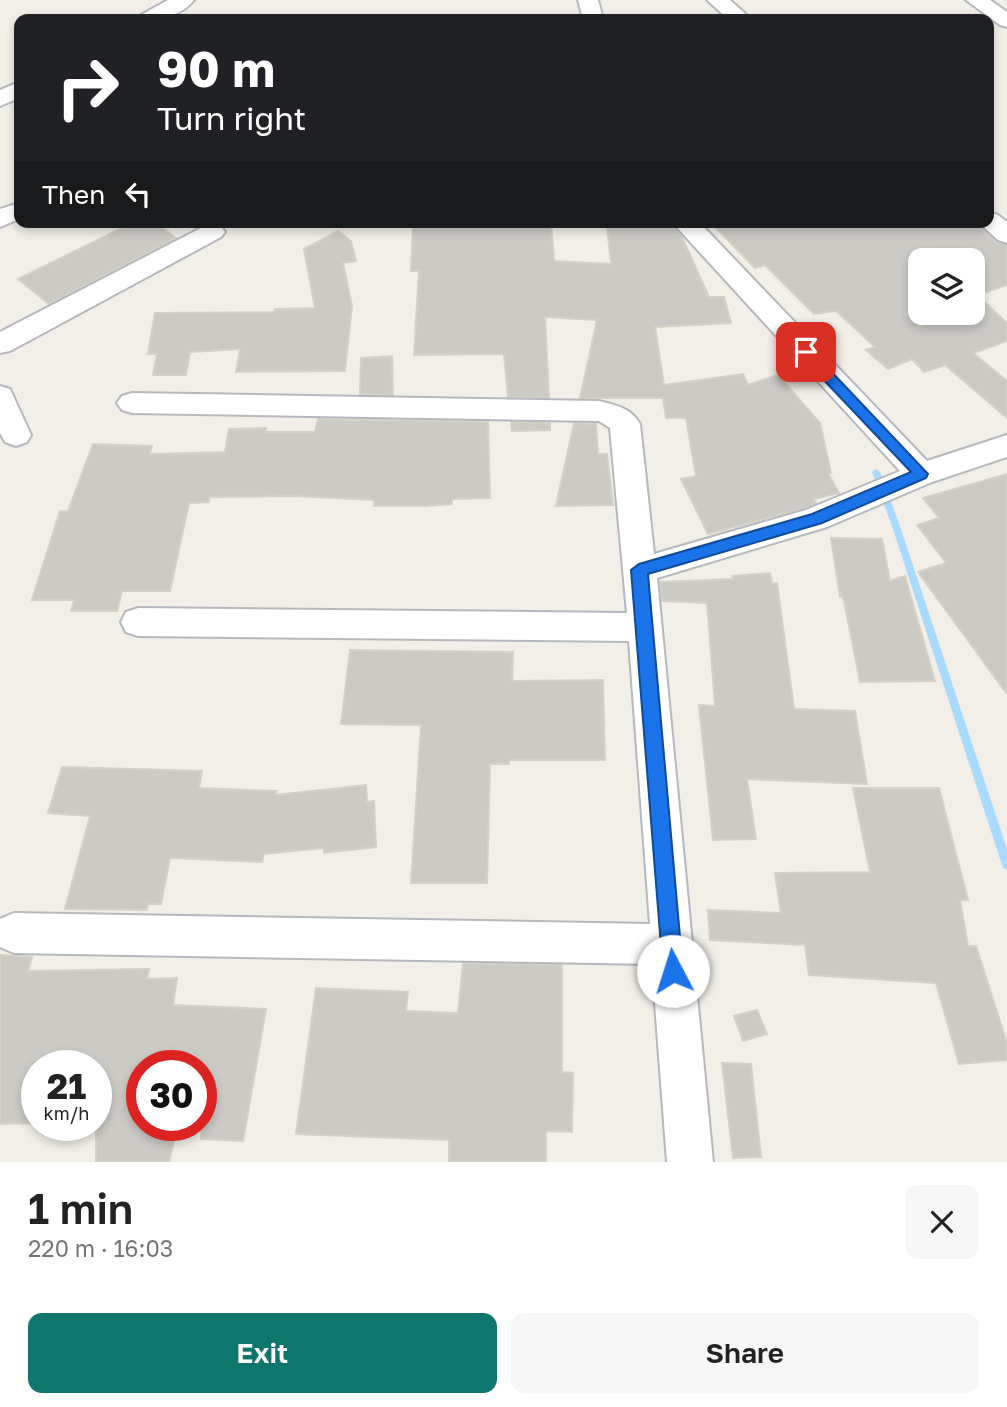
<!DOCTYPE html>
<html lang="en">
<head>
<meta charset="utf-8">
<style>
	:root { --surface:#fff; --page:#f6f6f6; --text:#222; --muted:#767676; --accent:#0f766e }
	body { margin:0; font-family:"Golos Text",sans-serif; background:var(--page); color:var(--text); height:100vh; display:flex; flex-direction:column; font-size:26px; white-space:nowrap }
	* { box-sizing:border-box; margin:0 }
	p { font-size:23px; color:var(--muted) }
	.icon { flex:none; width:38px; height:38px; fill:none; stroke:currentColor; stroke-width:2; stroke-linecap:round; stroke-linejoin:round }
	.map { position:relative; height:1162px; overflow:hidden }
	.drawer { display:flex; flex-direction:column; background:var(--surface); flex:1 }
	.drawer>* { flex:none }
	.guide { position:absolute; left:14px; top:14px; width:980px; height:214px; border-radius:14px; box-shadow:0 4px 10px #0003; background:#202124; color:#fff; overflow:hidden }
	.buttons { position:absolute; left:908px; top:248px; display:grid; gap:14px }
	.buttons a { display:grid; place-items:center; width:77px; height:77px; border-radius:14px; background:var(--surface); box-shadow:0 4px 10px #0003; font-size:35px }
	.speed { position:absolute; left:21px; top:1050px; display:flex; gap:14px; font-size:35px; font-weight:700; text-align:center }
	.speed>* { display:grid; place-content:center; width:91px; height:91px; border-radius:50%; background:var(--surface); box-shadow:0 4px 10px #0003; line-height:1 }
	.speed small { font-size:18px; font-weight:400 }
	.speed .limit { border:10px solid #d22; background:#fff; color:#111 }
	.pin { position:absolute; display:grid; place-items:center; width:60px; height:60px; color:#fff; margin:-30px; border-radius:14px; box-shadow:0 4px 10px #0006 }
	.me { position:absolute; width:77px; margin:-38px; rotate:355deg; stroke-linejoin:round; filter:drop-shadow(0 0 5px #0008) }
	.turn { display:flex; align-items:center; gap:24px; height:147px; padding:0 28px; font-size:32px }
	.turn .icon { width:91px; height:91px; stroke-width:2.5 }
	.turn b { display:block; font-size:49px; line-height:60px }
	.then { display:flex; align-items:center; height:66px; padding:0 28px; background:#0003; gap:14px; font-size:26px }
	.round { display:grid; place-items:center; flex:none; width:74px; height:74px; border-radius:14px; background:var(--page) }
	.summary { display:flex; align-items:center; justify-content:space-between; height:119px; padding:0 28px }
	h1 { font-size:42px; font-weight:600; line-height:52px }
	.cta { display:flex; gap:14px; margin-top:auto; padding:14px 28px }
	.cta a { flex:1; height:80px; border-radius:14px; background:var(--accent); color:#fff; font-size:28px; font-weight:600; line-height:80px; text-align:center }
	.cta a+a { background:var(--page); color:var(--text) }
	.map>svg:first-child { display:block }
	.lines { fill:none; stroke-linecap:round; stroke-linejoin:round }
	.stream { fill:#aadaff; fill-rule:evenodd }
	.building { fill:#cccac5; stroke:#d6d1c6; stroke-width:2; fill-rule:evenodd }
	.minor-casing { stroke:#b5b8bc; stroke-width:4 }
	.minor { fill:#fff; fill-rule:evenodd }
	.route { fill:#1a73e8; stroke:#114b97; stroke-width:2 }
</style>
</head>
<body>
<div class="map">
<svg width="1007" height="1162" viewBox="0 0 1007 1162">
	<rect width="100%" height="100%" fill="#f1efe8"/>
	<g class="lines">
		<!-- stream -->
		<path class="stream" d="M876,469l4,3 20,54 107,323v21l-4,-2 -1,-3 -110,-339 -20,-54z"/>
	</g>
	<!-- building -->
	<g class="building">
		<path d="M134,222h21l21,16 -127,66 -31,-25z"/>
		<path d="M413,222h138l3,39 57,3 -4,-38 63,-3 12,14 27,60h15l7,26 -76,4 9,58 79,-11 5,11 30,-10 42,48 11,50h-3l11,20 -26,6 3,4 -11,5 -97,26 -27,-55 15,-3 -10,-58h-20l-3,-20h-83l17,-78 -52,-3 4,81 -41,-1 -4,-43 -90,1 5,-84h-8z"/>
		<path d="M710,222h265l21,20 11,3v40l-30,10 30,28v18l-34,12 34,28v37l-62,-53 -21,7 -12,-13 -24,10 -22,-19 9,-3 -39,-36 -22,3 -49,-49 -10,3zM920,261h53v52l-53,14z"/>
		<path d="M338,231l13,10 5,20 -13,2 9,43 -7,65 -109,1 4,-23 -50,3 -4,23h-33l4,-21h-9l7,-41 119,-1 1,-3 40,-1 -11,-59z"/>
		<path d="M392,356l1,39 -33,-1 1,-36z"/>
		<path d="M318,419l170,3 2,76 -38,1v5l-27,2h-51v-6l-80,-4 -85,1v5l-20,1 -19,88h-48l-5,20h-46l3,-11h-42l28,-89h8l25,-67 59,2 -2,8 75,-2 4,-23 37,-1 -1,4h50z"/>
		<path d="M511,422l39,1v7l-38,1z"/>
		<path d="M574,423l22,1 2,30h9l6,51 -57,1z"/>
		<path d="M1007,474v220l-89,-122 28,-9 -29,-38 22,-7 -16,-20z"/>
		<path d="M831,538l51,1 8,42 15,-5 30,105 -75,1 -12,-61 -5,-24h-3z"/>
		<path d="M770,573l2,10h5l17,126 61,2 12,73 -120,-5 9,60 -43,1 -14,-135 16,1 -8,-103 -45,-2 -2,-19 73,-3 -1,-3z"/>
		<path d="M350,650l163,2 -1,29 91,-1 2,80h-96v4h-19l-3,119h-76l10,-158 -80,-1z"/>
		<path d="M62,767l140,4 -3,17 77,3 -1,4 91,-10 1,17 7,-1 2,46 -52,6v-5l-60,6 -2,8 -92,-4 -9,46h-13l-1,6 -82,-1 25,-93 -42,-3z"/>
		<path d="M853,788h86l29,112h-8l8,46h8l31,97v17l-48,4 -23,-81 -127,-8 -4,-30 -95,-5 -2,-30 73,3 -6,-40 95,-1z"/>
		<path d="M0,955l32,2 -4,14 121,-2 -2,10 30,-1 -4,27 93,4 -23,132 -42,-2v-73h-59v59h36l-9,37h-73v-96h-59v57l-37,1z"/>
		<path d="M463,963l99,2v107l11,1 -1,59 -26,-1v31h-97v-22l-153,-6 20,-146 92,4 -2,19 52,2z"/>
		<path d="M757,1010l10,24 -24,7 -9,-25z"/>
		<path d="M722,1063l29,1 10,93 -28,1z"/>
	</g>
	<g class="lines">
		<!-- minor casing -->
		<g class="minor-casing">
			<g id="minor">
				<path d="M168,0h26c-14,17 -36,20 -56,19l3,-4z"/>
				<path d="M578,0h20l5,19h-20z"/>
				<path d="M707,0h23l21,19h-23z"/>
				<path d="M966,0h24l17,12v15l-7,-2z"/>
				<path d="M19,82v16l-19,8v-16z"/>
				<path d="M19,203v16l-19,8v-18z"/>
				<path d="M989,212l9,3 9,7v21l-9,-3 -20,-18h11z"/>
				<path d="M672,222h27l228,239 80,-26v22l-75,25 -105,45 -170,51 56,584h-46l-15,-198 -638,-11 -14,-6v-28l14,-6 636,11 -21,-283 -491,-5 -12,-4 -5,-10 5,-10 12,-4 489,5 -17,-185 -11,-7 -467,-8 -10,-3 -5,-7 5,-7 10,-3 467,8c17,4 32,7 41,23l14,130 152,-44 94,-39z"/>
				<path d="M212,224l9,3 4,5 -4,5 -211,114 -10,2v-21l203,-105z"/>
				<path d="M0,386l10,3 21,46 -4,7 -11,4 -11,-4 -5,-9z"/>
			</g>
		</g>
		<!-- minor -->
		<use href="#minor" class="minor"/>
	</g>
	<!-- route -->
	<path class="route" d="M806,348l4,1 118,125 -2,4 -104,45 -174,51 35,397 -3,7 -7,3 -8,-3 -2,-7 -32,-401 8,-6 173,-50 99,-42 -110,-116v-7z"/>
</svg>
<div class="buttons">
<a><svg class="icon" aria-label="layers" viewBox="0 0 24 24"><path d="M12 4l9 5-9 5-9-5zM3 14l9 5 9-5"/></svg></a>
</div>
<div class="speed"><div>21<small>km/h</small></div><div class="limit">30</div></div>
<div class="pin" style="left:806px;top:352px;background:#d93025"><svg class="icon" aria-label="arrive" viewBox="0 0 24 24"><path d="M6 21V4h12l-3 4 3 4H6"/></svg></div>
<svg class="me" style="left:673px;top:971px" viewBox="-20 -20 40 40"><circle r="19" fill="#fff"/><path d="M0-13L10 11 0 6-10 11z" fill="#1a73e8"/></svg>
<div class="guide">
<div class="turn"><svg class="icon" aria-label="right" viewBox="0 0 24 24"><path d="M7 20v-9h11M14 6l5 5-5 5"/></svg><div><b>90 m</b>Turn right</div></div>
<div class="then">Then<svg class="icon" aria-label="left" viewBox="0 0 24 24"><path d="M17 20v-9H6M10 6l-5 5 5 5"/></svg></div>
</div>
</div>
<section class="drawer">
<div class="summary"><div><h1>1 min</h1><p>220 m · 16:03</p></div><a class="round"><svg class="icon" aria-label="close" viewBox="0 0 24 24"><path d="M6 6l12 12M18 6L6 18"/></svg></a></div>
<div class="cta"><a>Exit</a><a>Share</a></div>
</section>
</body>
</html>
